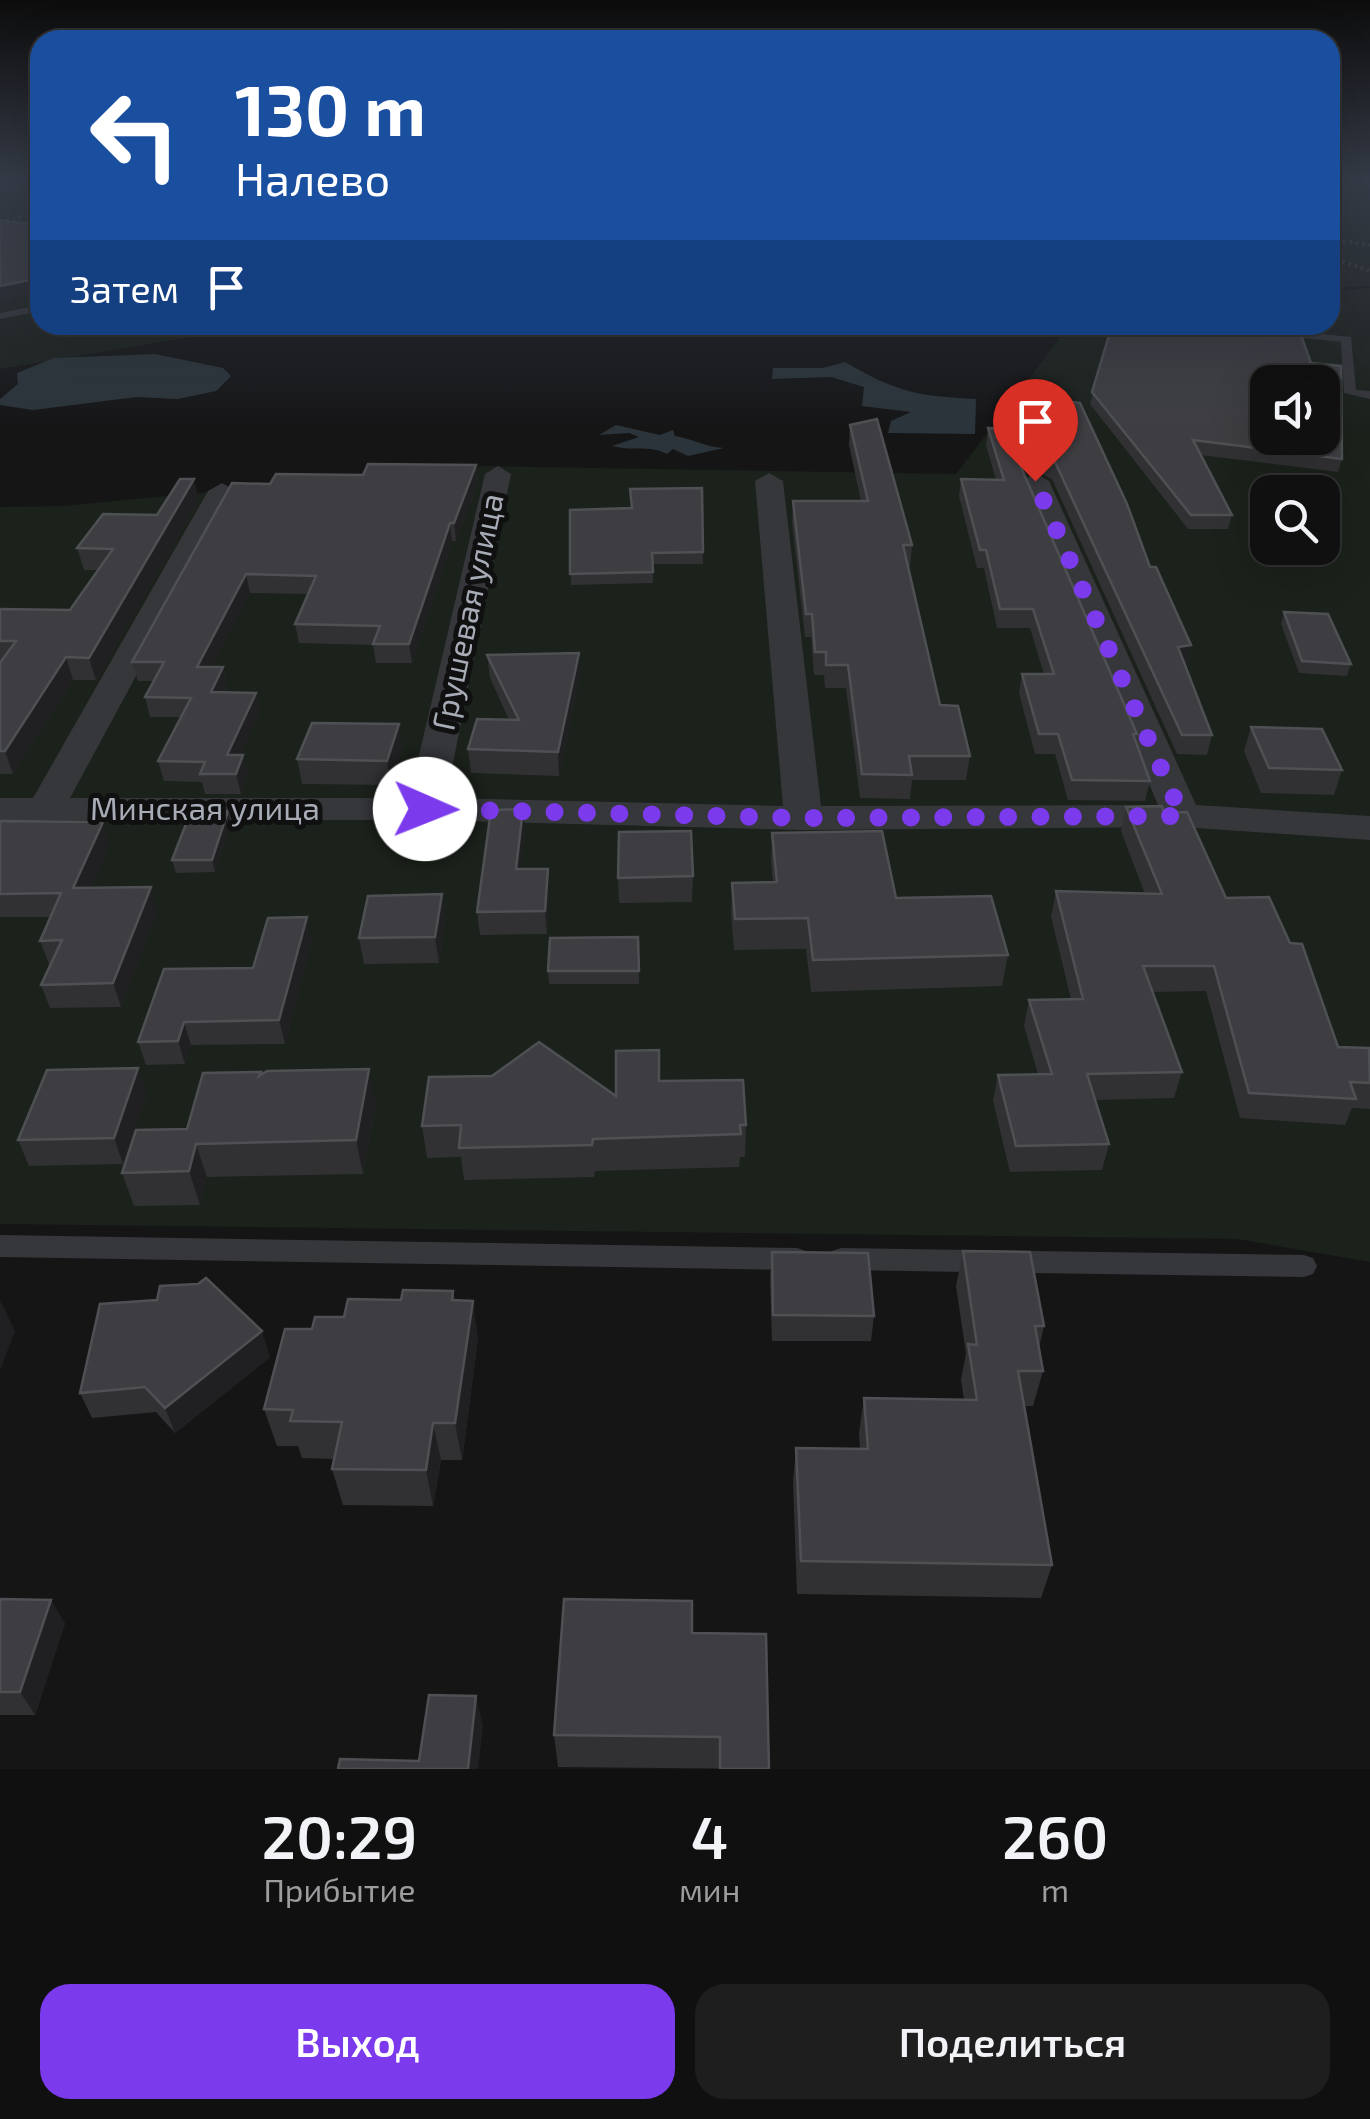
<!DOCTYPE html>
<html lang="ru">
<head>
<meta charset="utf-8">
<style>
	:root { --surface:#101010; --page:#1e1e1e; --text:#f1f3f6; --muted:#9c9d9f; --line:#303030; --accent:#7c3aed }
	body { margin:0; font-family:"Exo 2",sans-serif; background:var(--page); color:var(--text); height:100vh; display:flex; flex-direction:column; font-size:38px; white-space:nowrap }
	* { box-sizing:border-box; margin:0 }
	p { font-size:32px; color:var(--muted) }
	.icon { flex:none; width:55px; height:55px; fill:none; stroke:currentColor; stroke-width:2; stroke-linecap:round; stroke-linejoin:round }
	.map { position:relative; height:1769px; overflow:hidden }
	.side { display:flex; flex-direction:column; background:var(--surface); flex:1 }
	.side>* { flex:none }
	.hud { position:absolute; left:30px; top:30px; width:1310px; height:305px; border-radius:30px; box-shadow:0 10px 40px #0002,0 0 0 2px var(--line); background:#1a4fa0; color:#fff; overflow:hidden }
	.tools { position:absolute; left:1250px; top:365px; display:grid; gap:20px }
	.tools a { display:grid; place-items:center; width:90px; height:90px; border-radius:20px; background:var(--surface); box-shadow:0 10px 40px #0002,0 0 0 2px var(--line); font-size:50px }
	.pin { position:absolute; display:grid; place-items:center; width:85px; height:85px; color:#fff; margin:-102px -42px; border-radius:50% 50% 50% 0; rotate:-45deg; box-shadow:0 0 10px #0007 }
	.pin .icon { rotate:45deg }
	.me { position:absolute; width:110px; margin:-55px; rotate:91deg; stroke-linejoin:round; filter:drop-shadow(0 0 8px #0008) }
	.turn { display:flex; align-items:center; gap:35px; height:210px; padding:0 40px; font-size:45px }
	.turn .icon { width:130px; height:130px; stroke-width:2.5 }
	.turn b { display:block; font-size:70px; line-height:85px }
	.then { display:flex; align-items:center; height:95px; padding:0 40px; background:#0003; gap:20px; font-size:38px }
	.eta { display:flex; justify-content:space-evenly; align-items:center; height:170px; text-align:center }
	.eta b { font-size:60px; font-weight:600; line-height:70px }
	.primary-button { display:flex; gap:20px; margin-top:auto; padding:20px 40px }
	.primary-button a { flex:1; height:115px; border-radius:30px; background:var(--accent); color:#fff; font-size:40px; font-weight:600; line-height:115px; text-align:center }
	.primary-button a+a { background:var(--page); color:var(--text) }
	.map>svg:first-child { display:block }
	.green { fill:#1b211b; fill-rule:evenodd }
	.water { fill:#2b343a }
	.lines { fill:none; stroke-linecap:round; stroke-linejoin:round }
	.path { stroke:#3c3e42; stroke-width:4; stroke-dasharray:2.5 4; stroke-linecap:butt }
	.service { fill:#36373b; fill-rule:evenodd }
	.minor { fill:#36373b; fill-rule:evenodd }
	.wall { fill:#313134 }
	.shaded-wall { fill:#202022 }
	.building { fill:#3e3e42; stroke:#4e5054; stroke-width:2.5; fill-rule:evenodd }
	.route { stroke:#7c3aed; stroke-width:18; stroke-dasharray:0 32.4 }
	.labels { text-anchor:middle; stroke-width:10; stroke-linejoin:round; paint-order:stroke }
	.street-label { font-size:32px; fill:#a7acb6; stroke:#101011 }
</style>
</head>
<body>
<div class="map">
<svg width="1370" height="1769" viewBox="0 0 1370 1769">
	<rect width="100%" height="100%" fill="#151516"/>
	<!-- green -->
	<g class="green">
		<path d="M0,182h40v143h223l-263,44z"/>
		<path d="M1330,182h40v104l-40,2z"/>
		<path d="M1370,288v974l-133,-23 -1237,-15v-717l62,-1 421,-40 473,8 114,-149h260v-34zM1268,382h54v56h-54zM1268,492h54v56h-54z"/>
		<path d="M552,325h225l-175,12z"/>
	</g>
	<!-- water -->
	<g class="water">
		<path d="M155,354l68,14 8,8 -15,15 -38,8 -41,-2 -104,13 -33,-5v-6l18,-15 -1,-11 37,-15z"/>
		<path d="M845,362c51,30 72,34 131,37l-1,35 -87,-1 3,-12 20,-9 -49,-6 2,-19 -33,-10 -59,2 1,-11h50z"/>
		<path d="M616,425l44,10 13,-5 2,6c18,3 30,11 49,12l-36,8 -15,-7 -6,5c-20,-10 -34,-2 -55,-8l27,-9 -10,-4 -30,2z"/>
	</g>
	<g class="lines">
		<!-- path -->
		<g class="path">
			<path d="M0,221l40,-7"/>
			<path d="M1330,239l40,6"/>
			<path d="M1330,257l40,14"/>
		</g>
		<!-- service -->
		<g class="service">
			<path d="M40,305v6l-40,8v-6z"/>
			<path d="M1254,327l97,10 5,53 14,1v8l-26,-6 -3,-51 -91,-10v-4z"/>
			<path d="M0,1235l797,13 9,3 4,8 -4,8 -9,3 -797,-13z"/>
			<path d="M841,1248l463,7 9,3 4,8 -4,8 -9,3 -463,-7 -9,-3 -4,-8 4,-8z"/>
		</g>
		<!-- minor -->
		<path class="minor" d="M498,466l13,8 -65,324 337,8 -28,-325 14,-8 14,8 38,325 337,-1 -137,-324 14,-8 14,8 147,324 174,11v24l-188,-13 -379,3 -378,-10h-425v-22h33l175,-307 14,-8 14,8 -166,307h339l76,-324z"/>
	</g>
	<!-- wall -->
	<g class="wall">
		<path d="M1112,325h117l-2,6 115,128 -4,13 -138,-17 32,60 -4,14h-40l-98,-125z"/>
		<path d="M850,425l62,120 -2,22h-2l32,138 30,51 -4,24h-54l-2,19 -50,-1 -14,-110h-21l-1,-13h-10l-3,-38h-6l-13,-115 1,-21h68l-12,-56z"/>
		<path d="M988,428l62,1 100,138 41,78 -4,19h-3l28,71 -5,20 -30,-1 -125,-275 -19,-9 -8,6 112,258 -2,6 15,41 -5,20 -77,-1 -13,-46h-20l-16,-61 3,-19h22l-14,-46h-33l-13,-60h-7l-18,-72 2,-17 35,1 -10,-35z"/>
		<path d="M476,465l2,17 -22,59h-4l-40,122h-36l-3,-18 -74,-2 -4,-19 13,-30 -58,-1 -39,74h12l4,20 -2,5 31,1 4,19 -20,43 8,20 -7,19h-36l-3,-12 -38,-1 -6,-20 23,-44h-31l-5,-20 9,-16h-16l-6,-19 138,-178z"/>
		<path d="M702,488l1,76h-50v19l-82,2 -1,-75 61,-2z"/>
		<path d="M199,500l-103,180h-23l-60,94h-13v-165l70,1 28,-40h-14l-7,-22 80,-33z"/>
		<path d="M1284,612l67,52 -4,12 -48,-3 -18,-49z"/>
		<path d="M487,655l93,20 -21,101 -88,-3 -3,-24 41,-29 -19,-42z"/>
		<path d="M1251,727l91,43 -8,25 -73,-2 -17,-42z"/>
		<path d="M402,748l-11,37 -89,-1 -5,-25z"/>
		<path d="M1126,807l38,6 174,234 32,2v60l-18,-1 -7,17 -105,-7 -34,-127 -54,1 30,80 -8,26 -79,2 14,44 -7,26 -92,2 -17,-71 5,-26 40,-1 -14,-48 5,-26 42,-1 -20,-82 5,-26 89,3 -24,-63z"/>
		<path d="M0,821l110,23 -19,44 67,22 -37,97 -71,1 -9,-23 10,-21h-2l-9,-23 11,-24h-51z"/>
		<path d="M231,824l-16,48 -39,1 -4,-13z"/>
		<path d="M525,831l-5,38 29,22 -2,43 -67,1 -3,-23z"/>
		<path d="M772,833l236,122 -6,31 -191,6 -5,-43 -72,1 -3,-36 1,-31 41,-1 -2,-19z"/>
		<path d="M693,876l-1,26 -73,1 -1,-25z"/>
		<path d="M442,894l3,26 -6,43 -75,1 -5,-26z"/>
		<path d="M638,937l1,47h-90l-1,-13z"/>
		<path d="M312,940l-27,104 -94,1 -6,19 -39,1 -8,-23 115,-74z"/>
		<path d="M262,1075l114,28 -13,71 -156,3 -7,28 -66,1 -12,-33z"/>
		<path d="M659,1081l87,44 -1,32h-5l-1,10 -144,4 -1,6 -130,3 -3,-23 -34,1 -5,-32 194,-30z"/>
		<path d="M147,1094l-24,70 -94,2 -11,-26z"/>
		<path d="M963,1251l81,75 -5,22 4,23 -10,35h-9l28,159 -11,33 -244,-4 -4,-112 3,-34 64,1 -1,-16 5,-35 100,2 -3,-21 5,-25 -10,-68z"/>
		<path d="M772,1252l102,64 -3,25h-99l-2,-63z"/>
		<path d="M453,1291l2,9 23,38 -16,122h-21l-8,46 -90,-1 -11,-36 2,-10 -32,-1 -4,-12h-21l-13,-37 48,-80 32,-12 57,-17z"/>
		<path d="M270,1357l-95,76 -19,-21 -64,6 -12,-25z"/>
		<path d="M0,1599l65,24 -30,92h-35z"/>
		<path d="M692,1633l77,136 -211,-2 -4,-32z"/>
	</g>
	<!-- shaded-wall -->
	<g class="shaded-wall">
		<path d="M40,278v15l-40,9v-16z"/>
		<path d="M1036,453l-3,17 -15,12 2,-17z"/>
		<path d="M476,465l2,17 -22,59 -2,-18z"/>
		<path d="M194,479l5,21 -103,180 -7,-22z"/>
		<path d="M450,523l2,18 -40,122 -3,-19z"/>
		<path d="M246,574l4,19 -49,93 -4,-19z"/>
		<path d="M1191,645l-4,19 -14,2 5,-19z"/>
		<path d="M579,653l1,22 -21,101 -1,-24z"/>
		<path d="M66,657l7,23 -60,94 -8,-23z"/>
		<path d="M223,667l4,20 -12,24 -4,-19z"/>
		<path d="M256,693l4,19 -29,63 -4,-20z"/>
		<path d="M399,724l3,24 -11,37 -4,-24z"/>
		<path d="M243,755l5,20 -7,19 -5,-20z"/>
		<path d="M523,809l2,22 -7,61 -2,-23z"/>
		<path d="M228,811l3,13 -16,48 -3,-12z"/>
		<path d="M103,822l7,22 -29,67 -8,-23z"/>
		<path d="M548,869l1,22 -2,43 -2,-23z"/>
		<path d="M151,887l7,23 -37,97 -8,-24z"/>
		<path d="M442,894l3,26 -6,43 -4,-26z"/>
		<path d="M307,917l5,23 -27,104 -6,-24z"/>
		<path d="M184,1022l7,23 -6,19 -7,-23z"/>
		<path d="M138,1068l9,26 -24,70 -9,-26z"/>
		<path d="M369,1069l7,34 -13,71 -7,-34z"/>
		<path d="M196,1144l11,33 -7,28 -11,-34z"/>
		<path d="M0,1300l15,31 -15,39z"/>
		<path d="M473,1301l5,37 -16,122 -7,-37z"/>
		<path d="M262,1331l8,26 -95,76 -10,-25z"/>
		<path d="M433,1423l8,37 -8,46 -7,-36z"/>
		<path d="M51,1600l14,23 -30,92 -15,-23z"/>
		<path d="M476,1696l7,30 -5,43h-10z"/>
	</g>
	<!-- building -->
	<g class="building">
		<path d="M0,220l36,5 4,-5v58l-40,8z"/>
		<path d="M1112,325h114l-4,5 79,5 10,28 30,3 1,93 -149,-19 39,75h-41l-99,-123zM1268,382h54v56h-54z"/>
		<path d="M1056,400l24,3 47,101 23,63h6l35,78 -13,2 34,88h-30l-127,-273 -19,-9 -16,12 117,269h-4l17,47 -78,-1 -14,-46h-19l-17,-60h32l-21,-65h-33l-14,-59h-6l-19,-71 43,1 -16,-52 62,1z"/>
		<path d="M877,419l35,126h-9l37,160 18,1 12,50h-61l3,19 -50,-1 -14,-109h-22v-13h-11l-3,-38h-6l-13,-113h75l-18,-76z"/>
		<path d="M368,464l108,1 -22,58h-4l-41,121h-36l7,-18 -85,-2 21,-48 -70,-2 -49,93h26l-12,25 45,1 -29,62h16l-7,19h-36l5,-12 -47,-1 33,-63 -46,-1 19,-35h-32l100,-179 38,1 6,-10 87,1z"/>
		<path d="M180,479h14l-105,179 -23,-1 -61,94h-5v-88l16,-22h-16v-32l70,1 43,-61 -36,-1 26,-34 54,1z"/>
		<path d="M702,488l1,64 -51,1 1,19 -83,2v-64l62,-2 -2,-19z"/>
		<path d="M1284,612l44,2 23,50 -49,-3z"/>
		<path d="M579,653l-21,99 -90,-3 9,-30 42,1 -32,-65z"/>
		<path d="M312,723l87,1 -12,37 -90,-2z"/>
		<path d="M1251,727l71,2 20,41 -73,-2z"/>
		<path d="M1162,806l2,7 23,-1 39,86 43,-1 21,46 12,1 36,103 31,1 1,35 -20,-1 6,17 -107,-6 -35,-127h-71l39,106 -95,2 22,70 -93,2 -18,-71 54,-1 -23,-74 54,-1 -27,-108 106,3 -36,-87z"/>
		<path d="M523,809l-7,60h32l-3,42 -68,1 14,-102z"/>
		<path d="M191,811h37l-16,49h-40z"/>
		<path d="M0,821l103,1 -30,66 78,-1 -38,96 -72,2 21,-45 -22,1 21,-48 -61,1z"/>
		<path d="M691,831l2,45 -75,2 1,-46z"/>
		<path d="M882,831l14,67 95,-2 17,59 -195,5 -5,-42 -73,1 -3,-36 45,-1 -5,-49z"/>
		<path d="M442,894l-7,43 -76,1 9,-42z"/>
		<path d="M307,917l-28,103 -95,2 -6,19 -40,1 26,-73 89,-1 15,-50z"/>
		<path d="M638,937l1,34h-91l2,-33z"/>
		<path d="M539,1042l77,54v-45l43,-1v31l84,-1 3,45h-6l1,9 -148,5 -1,6 -133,3 2,-23 -39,1 7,-49 63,-1z"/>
		<path d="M138,1068l-24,70 -96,2 29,-70z"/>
		<path d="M369,1069l-13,71 -160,4 -7,27 -67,2 14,-43 51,-1 16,-56 58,-1 -2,4 8,-5z"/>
		<path d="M963,1251l67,1 14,74h-9l8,45h-25l34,194 -251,-4 -5,-113 72,1 -4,-51 113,2 -9,-56 9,1z"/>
		<path d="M772,1252l96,1 6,63 -101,-1z"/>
		<path d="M206,1278l56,53 -97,77 -20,-21 -65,6 20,-89 57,-4 3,-14 38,-2z"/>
		<path d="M403,1290l50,1 -1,9 21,1 -18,122h-22l-7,47 -94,-1 10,-47 -52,-1 3,-11 -29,-1 21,-80h27l3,-12h29l4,-18 53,1z"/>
		<path d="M0,1599l51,1 -31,92h-20z"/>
		<path d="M564,1599l128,2v32l74,1 3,135h-49v-32l-166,-2z"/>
		<path d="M429,1695l47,1 -8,73h-130l2,-10 79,2z"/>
	</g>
	<!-- sky -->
	<linearGradient id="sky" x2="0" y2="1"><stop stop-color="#0c0c0c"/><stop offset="0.42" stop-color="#353b47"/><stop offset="1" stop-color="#353b47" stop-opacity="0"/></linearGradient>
	<rect width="1370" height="430" fill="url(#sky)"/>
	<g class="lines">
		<!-- route -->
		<path class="route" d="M425,809l378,9 379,-2 -147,-335"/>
	</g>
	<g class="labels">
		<!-- street labels -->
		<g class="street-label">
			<text transform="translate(468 612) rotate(-78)" y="11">Грушевая улица</text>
			<text x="205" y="820">Минская улица</text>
		</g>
	</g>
</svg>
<div class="tools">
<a><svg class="icon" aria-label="sound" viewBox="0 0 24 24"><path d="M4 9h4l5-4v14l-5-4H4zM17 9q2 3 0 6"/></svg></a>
<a><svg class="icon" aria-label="search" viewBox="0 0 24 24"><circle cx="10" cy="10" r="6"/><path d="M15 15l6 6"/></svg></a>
</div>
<div class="pin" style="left:1035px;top:481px;background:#d93025"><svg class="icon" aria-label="arrive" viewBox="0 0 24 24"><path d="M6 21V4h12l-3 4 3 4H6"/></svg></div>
<svg class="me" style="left:425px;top:809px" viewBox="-20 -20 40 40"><circle r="19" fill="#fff"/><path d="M0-13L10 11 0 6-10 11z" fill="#7c3aed"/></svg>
<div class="hud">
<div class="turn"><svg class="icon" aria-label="left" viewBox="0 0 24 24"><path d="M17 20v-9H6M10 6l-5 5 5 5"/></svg><div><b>130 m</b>Налево</div></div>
<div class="then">Затем<svg class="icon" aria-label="arrive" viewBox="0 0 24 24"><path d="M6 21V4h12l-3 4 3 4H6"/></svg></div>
</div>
</div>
<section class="side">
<div class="eta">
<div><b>20:29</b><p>Прибытие</p></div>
<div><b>4</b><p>мин</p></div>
<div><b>260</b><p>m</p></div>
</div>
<div class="primary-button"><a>Выход</a><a>Поделиться</a></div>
</section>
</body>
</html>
